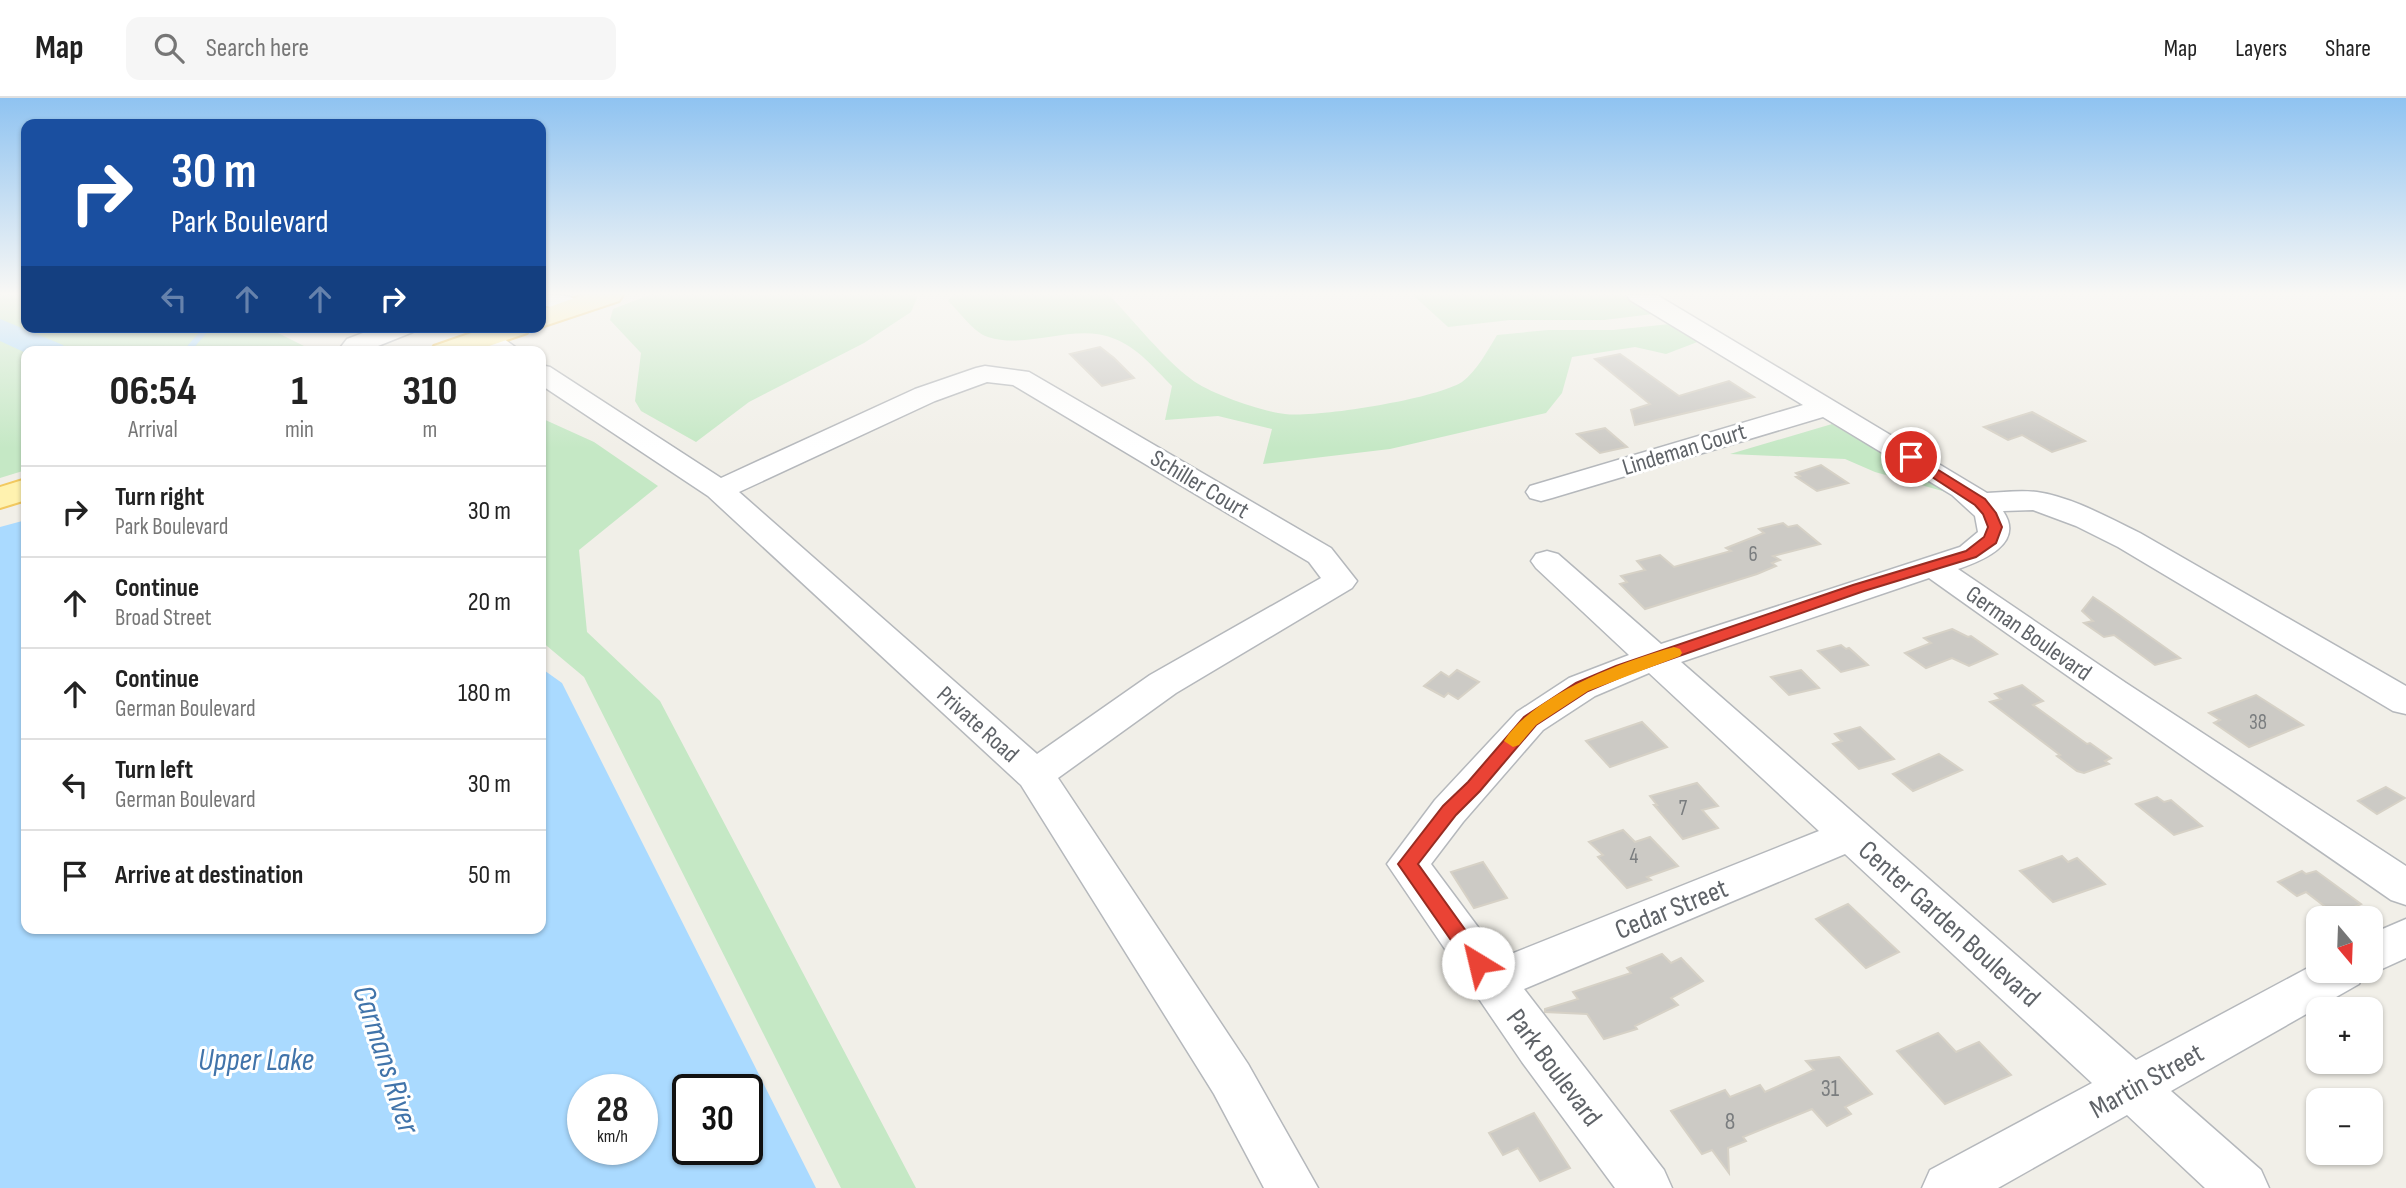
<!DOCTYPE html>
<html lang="en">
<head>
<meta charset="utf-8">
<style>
	:root { --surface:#fff; --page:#f6f6f6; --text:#222; --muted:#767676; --line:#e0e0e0 }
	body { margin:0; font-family:"Sofia Sans Condensed",sans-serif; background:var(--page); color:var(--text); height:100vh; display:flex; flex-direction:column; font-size:26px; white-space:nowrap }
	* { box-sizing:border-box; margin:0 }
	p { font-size:23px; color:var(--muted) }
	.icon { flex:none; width:38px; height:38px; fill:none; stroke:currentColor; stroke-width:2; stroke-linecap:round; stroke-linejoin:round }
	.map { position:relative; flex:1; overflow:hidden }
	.side { position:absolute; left:21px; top:248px; width:525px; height:588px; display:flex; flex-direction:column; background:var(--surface); border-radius:14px; box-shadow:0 2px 5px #0004 }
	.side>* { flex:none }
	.guide { position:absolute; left:21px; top:21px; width:525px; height:214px; border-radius:14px; box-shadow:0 2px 5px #0004; background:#1a4fa0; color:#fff; overflow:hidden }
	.needle { width:46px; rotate:161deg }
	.fabs { position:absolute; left:2306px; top:808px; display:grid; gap:14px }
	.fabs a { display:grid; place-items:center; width:77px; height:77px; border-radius:14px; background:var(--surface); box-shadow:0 2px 5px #0004; font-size:35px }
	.speed { position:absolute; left:567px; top:976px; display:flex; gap:14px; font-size:35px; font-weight:700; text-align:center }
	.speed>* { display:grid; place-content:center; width:91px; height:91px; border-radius:50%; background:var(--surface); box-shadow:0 2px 5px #0004; line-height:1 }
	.speed small { font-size:18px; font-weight:400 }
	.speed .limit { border:4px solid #111; border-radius:10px; background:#fff; color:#111 }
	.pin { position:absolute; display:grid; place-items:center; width:60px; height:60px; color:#fff; margin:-30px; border:4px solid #fff; border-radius:50%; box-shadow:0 2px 7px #0007 }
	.me { position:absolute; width:77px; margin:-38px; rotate:324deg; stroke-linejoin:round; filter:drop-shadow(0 0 5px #0008) }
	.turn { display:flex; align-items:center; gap:24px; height:147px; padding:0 35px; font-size:32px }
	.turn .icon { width:91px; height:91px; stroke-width:2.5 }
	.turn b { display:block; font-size:49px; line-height:60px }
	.lanes { display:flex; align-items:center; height:66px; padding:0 35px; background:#0003; justify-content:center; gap:35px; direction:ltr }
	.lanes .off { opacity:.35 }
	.eta { display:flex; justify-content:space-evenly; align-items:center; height:119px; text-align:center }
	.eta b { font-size:42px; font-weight:700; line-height:49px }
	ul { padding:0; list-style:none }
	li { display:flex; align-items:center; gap:21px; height:91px; padding:0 35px; border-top:2px solid var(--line) }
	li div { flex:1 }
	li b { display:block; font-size:26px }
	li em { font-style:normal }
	header { display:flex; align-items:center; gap:42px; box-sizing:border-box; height:98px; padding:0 35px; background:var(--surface); border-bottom:2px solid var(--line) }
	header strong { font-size:33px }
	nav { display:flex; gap:38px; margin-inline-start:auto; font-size:24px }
	.search { width:490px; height:63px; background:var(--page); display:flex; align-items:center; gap:18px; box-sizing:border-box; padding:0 24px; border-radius:14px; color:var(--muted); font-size:26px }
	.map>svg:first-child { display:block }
	.green { fill:#c5e8c5 }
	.water { fill:#aadaff; fill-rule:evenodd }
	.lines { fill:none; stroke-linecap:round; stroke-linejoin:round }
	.stream { stroke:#aadaff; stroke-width:6 }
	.river { fill:#aadaff; fill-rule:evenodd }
	.building { fill:#cccac5; stroke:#d6d1c6; stroke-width:2 }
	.minor-casing { stroke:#b5b8bc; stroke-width:3 }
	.major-casing { stroke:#f2c960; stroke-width:4 }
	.minor { fill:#fff; fill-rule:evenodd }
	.major { fill:#fff2af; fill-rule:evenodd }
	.route { fill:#ea4335; stroke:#982c22; stroke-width:2 }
	.slow { fill:#f59e0b }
	.labels { text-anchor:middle; stroke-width:6; stroke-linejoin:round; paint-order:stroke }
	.number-label { font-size:21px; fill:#7a7d7f }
	.street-label { font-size:24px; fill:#5f6368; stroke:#fff }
	.near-number-label { font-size:24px; fill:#7a7d7f }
	.near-street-label { font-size:28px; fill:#5f6368; stroke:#fff }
	.near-water-label { font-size:32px; font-style:italic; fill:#4174aa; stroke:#fff }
</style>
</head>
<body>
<header>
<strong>Map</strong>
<div class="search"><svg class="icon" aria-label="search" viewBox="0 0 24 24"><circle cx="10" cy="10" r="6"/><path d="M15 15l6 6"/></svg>Search here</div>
<nav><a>Map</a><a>Layers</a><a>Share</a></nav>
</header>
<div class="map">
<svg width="2406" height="1090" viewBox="0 0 2406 1090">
	<rect width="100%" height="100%" fill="#f1efe8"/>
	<!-- green -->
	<g class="green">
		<path d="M0,197h26v32h254l-6,4 42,21h-290v118l-26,8z"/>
		<path d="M649,197h266l2,3 -6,14 -47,31 -115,59 -53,40 -55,-31 -6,-10 6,-48 -31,-33 3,-11z"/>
		<path d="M952,197h157c24,25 55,64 82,84 19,15 70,32 94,35 32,4 150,-15 177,-32 14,-10 26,-32 35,-47l51,-5h65l57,-6 30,17 -34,13 -31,-7 -63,10 -10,36 -16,20 -156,36 -127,15 9,-35 -54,-13 -53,4 7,-34c-17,-17 -34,-38 -57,-47 -40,-17 -86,11 -127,-2 -14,-4 -29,-26 -40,-36z"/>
		<path d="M1413,197h210l30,19 -49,6h-94l-62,7z"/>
		<path d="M541,320l53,24 64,44 -79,64 8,82 73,69 256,487h-75l-257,-511 -43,-36z"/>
		<path d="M1832,326l121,70 -78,-22 -30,-13 -115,-5z"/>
	</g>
	<!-- water -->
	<path class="water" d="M26,422v409h515v-261l21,15 254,505h-816v-661zM583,992h59v60h-59zM688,992h59v60h-59z"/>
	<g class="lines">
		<!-- stream -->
		<path class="stream" d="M186,254l22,-25"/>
		<!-- river -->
		<path class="river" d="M0,221l63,26 5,7 -42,1 -26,-12z"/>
	</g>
	<!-- building -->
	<g class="building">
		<path d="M1100,249l14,11 20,20 -32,8 -32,-32z"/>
		<path d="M1620,256l59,42 50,-15 25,16 -119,28 -4,-15 19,-6 -55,-45z"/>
		<path d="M2032,314l53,29 -33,11 -30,-17 -14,5 -24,-13z"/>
		<path d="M1605,330l22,19 -27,6 -23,-19z"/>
		<path d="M1821,367l27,18 -31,8 -21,-14 4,-1 -4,-3z"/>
		<path d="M1783,425l5,4 9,-2 23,19 -47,12 7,4 -8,3 4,3 -19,8 -112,35 -25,-25 7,-2 -6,-6 24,-6 -8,-9 23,-6 14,12 57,-16 -5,-3 38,-15 -5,-4z"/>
		<path d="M2093,499l15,10 72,51 -25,7 -41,-30 -10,2 -20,-14 9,-2 -11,-10z"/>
		<path d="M1952,531l16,8 3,-1 26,18 -28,12 -17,-8 -26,10 -21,-15 26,-10 -7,-5z"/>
		<path d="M1841,547l5,4 3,-1 19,17 -27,7 -23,-21z"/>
		<path d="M1457,572l22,12 -21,17 -10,-6 -4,4 -20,-11 17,-14 8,5z"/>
		<path d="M1801,572l18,18 -30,7 -18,-18z"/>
		<path d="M2022,587l21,16 -10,4 54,39 3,-1 21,15 -6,3 4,3 -25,9 -7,-2 -20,-15 3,-1 -70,-53 11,-3 -6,-5z"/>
		<path d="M2256,597l47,30 -54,22 -35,-24 6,-3 -11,-7z"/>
		<path d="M1642,624l25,25 -57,20 -24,-26z"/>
		<path d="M1860,629l34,32 -35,10 -26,-25 9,-3 -7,-7z"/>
		<path d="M1939,656l23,16 -49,21 -20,-17z"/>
		<path d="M1697,685l21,23 -16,4 16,18 -35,11 -29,-34h3l-7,-9z"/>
		<path d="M2386,689l19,11 -28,16 -19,-13z"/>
		<path d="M2157,699l7,5 7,-2 31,26 -28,9 -38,-31z"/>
		<path d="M1623,732l12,12 15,-5 28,29 -31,11 4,3 -24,8 -29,-31 5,-2 -14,-13z"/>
		<path d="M2062,758l6,6 9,-4 28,26 -52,18 -33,-31z"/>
		<path d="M1483,764l24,36 -33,10 -23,-36z"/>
		<path d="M2302,773l4,3 10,-3 45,33 -25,11 -30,-23 -9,4 -19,-14z"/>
		<path d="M1848,806l51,48 -33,16 -50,-49z"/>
		<path d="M1662,856l9,9 10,-5 22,23 -32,17 7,7 -43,21 2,3 -33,10 -17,-25 -42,-2v-3l33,-10 -5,-7 58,-19 -4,-5z"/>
		<path d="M1938,935l18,19 23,-10 32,33 -66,29 -48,-53z"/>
		<path d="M1839,959l33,37 -27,13 6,7 -24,12 -15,-17 -69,28 3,4 -18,7 1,25 -17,-23 -10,4 -31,-43 54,-21 5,7 30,-12 5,7 49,-22 -8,-9z"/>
		<path d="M1534,1015l36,55 -30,13 -22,-33 -15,7 -14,-22z"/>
	</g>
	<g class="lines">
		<!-- minor casing -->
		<g class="minor-casing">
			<g id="minor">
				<path d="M541,197c16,0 34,-2 44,13l-3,5c-16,4 -26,-6 -41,-8z"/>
				<path d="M1627,197h30l330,198c16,-1 34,-3 50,-1 35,5 72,26 103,41l266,153v28l-13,-3 -275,-164 -42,-21 -43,-16 -30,1c22,32 -19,49 -45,58l168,114 280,183v39l-15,-5c-154,-107 -310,-213 -462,-322l-248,84 455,398 183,-98v9h52v-37l35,-15v39l-35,16 -6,-2 -6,12 -188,107 90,79 8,18h-64l-78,-73 -129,73h-76l8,-18 162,-87 -247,-229 -321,135 140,181 8,18h-57l-93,-126 -135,-198 48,-64 82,-88 52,-34 60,-23 -93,-87 -5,-7 5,-7 11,-3 11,3 103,90 299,-97 18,-15 -3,-16 -23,-21 -129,-78 -271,81 -11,3 -11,-3 -4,-6 4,-6 273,-81 -173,-105zM1649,575l170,158 -318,127 -70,-94 32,-42 80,-92 52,-34z"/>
				<path d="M379,229h37l-3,5 -50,20h-26l10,-13z"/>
				<path d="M487,232l9,3 26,19h-31l-17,-14 4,-5z"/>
				<path d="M541,267l9,2 171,111 194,-89 61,-21 9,-2 44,6 302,176 26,33 -5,7 -176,105 -118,85 190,286 70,124h-54l-50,-94 -193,-309 -313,-289 -167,-111zM987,284l26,3 296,177 12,16 -171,97 -113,79 -298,-262 196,-91z"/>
			</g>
		</g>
		<!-- major casing -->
		<g class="major-casing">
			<g id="major">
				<path d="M583,197h40l-4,6 -78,26v-17z"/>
				<path d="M489,229h42l-4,6 -55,19h-42l4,-6z"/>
				<path d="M26,381v21l-26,8v-21z"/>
			</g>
		</g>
		<!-- minor -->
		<use href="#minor" class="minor"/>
		<!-- major -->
		<use href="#major" class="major"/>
	</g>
	<!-- sky -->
	<linearGradient id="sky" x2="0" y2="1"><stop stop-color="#8fc3f1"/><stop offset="0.56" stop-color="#f9f8f5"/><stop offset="1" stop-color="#f9f8f5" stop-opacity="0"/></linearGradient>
	<rect width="2406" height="350" fill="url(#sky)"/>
	<!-- route -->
	<path class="route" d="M1911,355l74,46 11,14 6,14 -6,16 -20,14 -112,34 -236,83 -40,17 -52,34 -56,66 -24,24 -38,49 71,99 -3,6 -8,2 -7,-2 -73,-105 45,-58 25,-24 56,-65 52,-34 40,-17 237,-81 113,-34 18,-14 4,-10 -5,-13 -8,-9 -69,-45v-6z"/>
	<!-- slow -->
	<path class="slow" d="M1674,549l6,2 2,4 -2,3 -92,35 -52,34 -17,20 -6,2 -9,-6c29,-46 119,-80 170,-94z"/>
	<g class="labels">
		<!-- number labels -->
		<g class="number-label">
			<text x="1753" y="463">6</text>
			<text x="2258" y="631">38</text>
			<text x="1683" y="717">7</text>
			<text x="1634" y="765">4</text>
		</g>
		<!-- street labels -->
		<g class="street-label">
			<text transform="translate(1684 351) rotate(-17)" y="8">Lindeman Court</text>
			<text transform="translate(1200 386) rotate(31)" y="8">Schiller Court</text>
			<text transform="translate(2029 535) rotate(35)" y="8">German Boulevard</text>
			<text transform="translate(978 626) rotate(42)" y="8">Private Road</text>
		</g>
		<!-- near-number labels -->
		<g class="near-number-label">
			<text x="1830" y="998">31</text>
			<text x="1730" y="1031">8</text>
		</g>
		<!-- near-street labels -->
		<g class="near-street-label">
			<text transform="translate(1671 810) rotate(-22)" y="10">Cedar Street</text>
			<text transform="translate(1950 825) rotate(42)" y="10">Center Garden Boulevard</text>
			<text transform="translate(1555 969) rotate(53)" y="10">Park Boulevard</text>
			<text transform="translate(2146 982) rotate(-29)" y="10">Martin Street</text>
		</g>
		<!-- near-water labels -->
		<g class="near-water-label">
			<text x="256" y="972">Upper Lake</text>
			<text transform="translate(387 961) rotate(72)" y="11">Carmans River</text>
		</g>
	</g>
</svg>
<div class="fabs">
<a><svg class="needle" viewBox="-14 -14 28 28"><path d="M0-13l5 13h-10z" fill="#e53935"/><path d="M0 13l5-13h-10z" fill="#767676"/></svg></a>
<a>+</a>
<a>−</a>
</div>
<div class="speed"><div>28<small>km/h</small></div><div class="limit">30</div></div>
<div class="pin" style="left:1911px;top:359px;background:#d93025"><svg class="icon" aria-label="arrive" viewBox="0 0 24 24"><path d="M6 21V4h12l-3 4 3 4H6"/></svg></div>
<svg class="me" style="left:1478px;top:865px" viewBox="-20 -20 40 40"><circle r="19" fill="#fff"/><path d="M0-13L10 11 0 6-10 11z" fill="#ea4335"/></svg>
<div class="guide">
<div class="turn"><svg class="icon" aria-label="right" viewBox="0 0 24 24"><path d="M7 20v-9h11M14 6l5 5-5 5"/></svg><div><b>30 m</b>Park Boulevard</div></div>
<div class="lanes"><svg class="icon off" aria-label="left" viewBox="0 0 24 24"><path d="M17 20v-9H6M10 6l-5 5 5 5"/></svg><svg class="icon off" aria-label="ahead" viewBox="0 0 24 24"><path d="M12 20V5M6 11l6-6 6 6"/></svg><svg class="icon off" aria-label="ahead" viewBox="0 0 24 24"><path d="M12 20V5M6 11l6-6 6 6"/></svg><svg class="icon" aria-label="right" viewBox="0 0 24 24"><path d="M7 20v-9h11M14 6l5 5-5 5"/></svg></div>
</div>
<section class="side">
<div class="eta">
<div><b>06:54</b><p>Arrival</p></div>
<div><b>1</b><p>min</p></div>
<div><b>310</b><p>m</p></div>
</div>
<ul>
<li><svg class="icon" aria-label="right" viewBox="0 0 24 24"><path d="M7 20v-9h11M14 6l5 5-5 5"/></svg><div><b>Turn right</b><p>Park Boulevard</p></div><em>30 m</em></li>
<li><svg class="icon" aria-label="ahead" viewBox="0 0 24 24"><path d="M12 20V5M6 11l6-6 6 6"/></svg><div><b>Continue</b><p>Broad Street</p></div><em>20 m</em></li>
<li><svg class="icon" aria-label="ahead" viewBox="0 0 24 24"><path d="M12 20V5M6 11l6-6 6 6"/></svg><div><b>Continue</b><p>German Boulevard</p></div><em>180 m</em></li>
<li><svg class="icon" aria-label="left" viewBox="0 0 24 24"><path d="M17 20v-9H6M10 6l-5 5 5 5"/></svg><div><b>Turn left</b><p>German Boulevard</p></div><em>30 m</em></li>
<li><svg class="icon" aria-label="arrive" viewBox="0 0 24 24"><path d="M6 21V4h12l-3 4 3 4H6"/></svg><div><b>Arrive at destination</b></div><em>50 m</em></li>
</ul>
</section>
</div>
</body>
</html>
